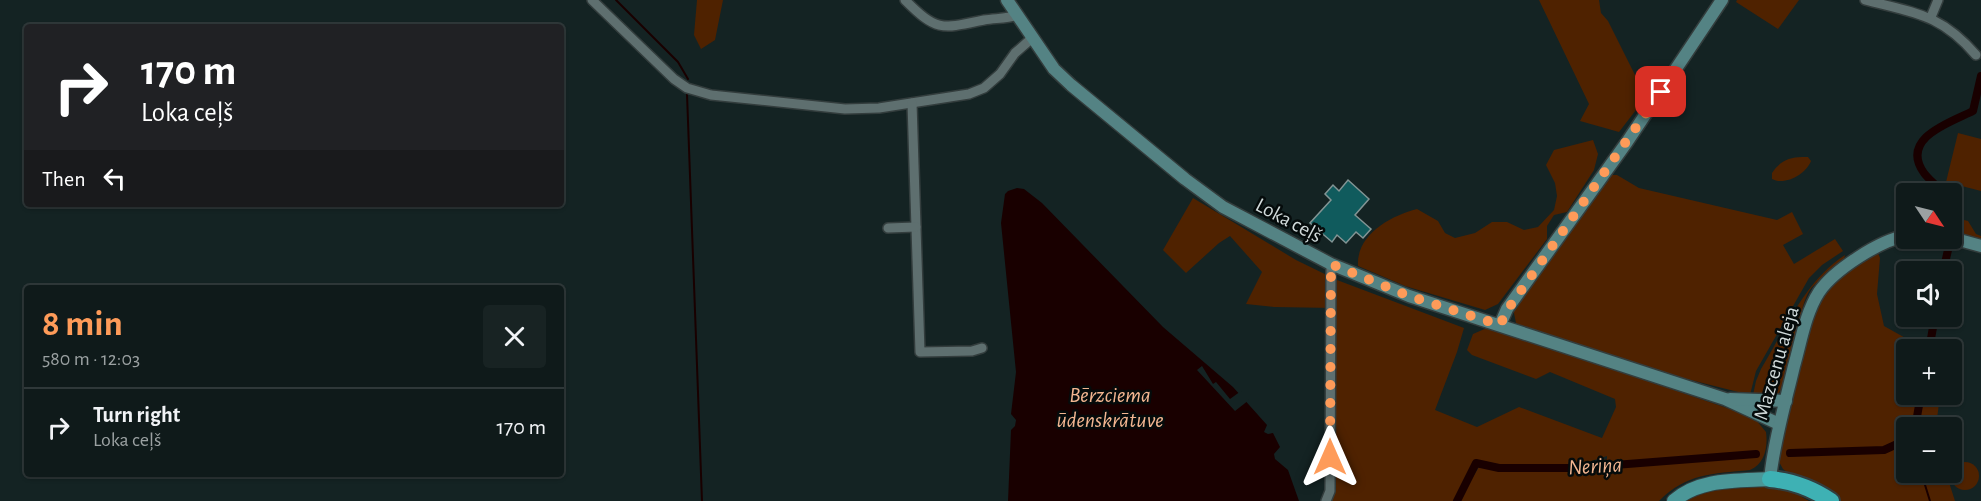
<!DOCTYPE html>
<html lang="en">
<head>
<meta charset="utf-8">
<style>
	:root { --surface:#0f1a1a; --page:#182323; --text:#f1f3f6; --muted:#9ba1a2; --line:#2f3839; --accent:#fe9b59 }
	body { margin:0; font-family:"Alegreya Sans",sans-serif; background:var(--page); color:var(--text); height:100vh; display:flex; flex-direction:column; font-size:22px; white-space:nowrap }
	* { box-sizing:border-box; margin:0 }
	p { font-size:20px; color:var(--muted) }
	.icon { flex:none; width:33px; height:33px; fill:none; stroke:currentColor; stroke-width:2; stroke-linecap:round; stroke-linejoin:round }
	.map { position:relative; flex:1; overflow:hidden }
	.panel { position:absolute; left:24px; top:285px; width:540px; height:192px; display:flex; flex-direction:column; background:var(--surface); border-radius:6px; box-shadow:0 2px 4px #0004,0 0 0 2px var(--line) }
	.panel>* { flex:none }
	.hud { position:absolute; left:24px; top:24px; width:540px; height:183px; border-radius:6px; box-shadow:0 2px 4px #0004,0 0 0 2px var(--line); background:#202124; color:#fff; overflow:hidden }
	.needle { width:39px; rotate:125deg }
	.tools { position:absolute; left:1896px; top:183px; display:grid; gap:12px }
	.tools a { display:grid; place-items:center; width:66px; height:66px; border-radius:6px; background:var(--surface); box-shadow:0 2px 4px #0004,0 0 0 2px var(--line); font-size:30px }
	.pin { position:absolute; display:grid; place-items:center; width:51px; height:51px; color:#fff; margin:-26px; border-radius:12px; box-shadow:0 3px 9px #0006 }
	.me { position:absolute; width:66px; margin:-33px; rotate:0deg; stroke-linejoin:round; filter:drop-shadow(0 0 4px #0008) }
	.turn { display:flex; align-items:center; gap:21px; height:126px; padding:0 18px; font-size:27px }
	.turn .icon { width:78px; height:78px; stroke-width:2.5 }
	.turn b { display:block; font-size:42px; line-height:51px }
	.then { display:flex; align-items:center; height:57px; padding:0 18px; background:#0003; gap:12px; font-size:22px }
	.round { display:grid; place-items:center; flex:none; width:63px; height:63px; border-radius:6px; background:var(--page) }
	.overview { display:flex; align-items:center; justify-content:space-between; height:102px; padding:0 18px }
	h1 { font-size:36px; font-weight:700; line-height:45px; color:var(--accent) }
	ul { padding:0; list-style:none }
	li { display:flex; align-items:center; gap:18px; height:78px; padding:0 18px; border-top:2px solid var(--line) }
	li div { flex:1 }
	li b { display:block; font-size:22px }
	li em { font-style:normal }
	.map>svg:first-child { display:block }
	.green { fill:#4f2200 }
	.water { fill:#190000 }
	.pier { fill:#142323 }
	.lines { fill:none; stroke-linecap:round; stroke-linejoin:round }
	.stream { stroke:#190000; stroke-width:2 }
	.canal { stroke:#190000; stroke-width:8 }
	.building { fill:#105b5d; stroke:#829494; stroke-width:1.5 }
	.street-casing { stroke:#333d3d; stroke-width:12 }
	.secondary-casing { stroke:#333d3d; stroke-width:15 }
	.primary-casing { stroke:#333d3d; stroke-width:16 }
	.highway-casing { stroke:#333d3d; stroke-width:20 }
	.street { stroke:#5e6f6f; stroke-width:9 }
	.secondary { stroke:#548384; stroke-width:12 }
	.primary { stroke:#4b9798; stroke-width:14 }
	.highway { stroke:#3eb1b4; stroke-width:16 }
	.route { stroke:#fe9b59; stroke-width:10; stroke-dasharray:0 18 }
	.labels { text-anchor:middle; stroke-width:5; stroke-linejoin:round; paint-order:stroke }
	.street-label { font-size:21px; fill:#d1dada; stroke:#050b0b }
	.water-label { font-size:22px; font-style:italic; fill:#f3b691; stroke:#050b0b }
</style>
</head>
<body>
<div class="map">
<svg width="1981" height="501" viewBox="0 0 1981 501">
	<rect width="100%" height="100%" fill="#142323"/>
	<!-- green -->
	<g class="green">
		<path d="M697,0h26l-8,40 -14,9 -7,-14z"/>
		<path d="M1539,0h60l2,13 7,8 38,76 -27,35 -39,-11 9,-17z"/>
		<path d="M1737,0h62l-21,29 -42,-27z"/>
		<path d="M1958,133l23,6v52l-35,-9z"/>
		<path d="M1593,140l5,14 -4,16 -27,42 -13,3 -7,11v13l-49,65 -13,6 -80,-24 -47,-20c-2,-31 32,-50 59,-57l21,12 7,12 10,5 20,-5 17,-11h15l17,8 14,-3 16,-17 3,-14 -2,-13 -9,-18 8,-15z"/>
		<path d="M1802,157h6l3,4c-5,13 -26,25 -39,18v-6c7,-11 17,-16 30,-16z"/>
		<path d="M1611,175h6l22,13 138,32 15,-8 11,22 -20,11 11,19 41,-25 8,12 -21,14 -13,13 -53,93 -6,24 -83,-21 -143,-46 -8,-5 -3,-15 93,-129z"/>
		<path d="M1193,198l103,62 41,20 127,48 -7,24 -22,58 42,17 42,-20 83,31 14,-31 -1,-8 -65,-27 -14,7 -64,-24 -5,-5 6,-16 16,-7 244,83 23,10 10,12c2,15 -1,32 -16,38 -38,4 -63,3 -91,31h-201l21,-34 20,3 42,-3 34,2 32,-10v-3l-31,10 -38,-1 -38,2 -24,-5 -22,39h-123l2,-7 1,-186 -60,-1 -28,-3 16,-32 -32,-36 -11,7 -33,30 -23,-23z"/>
		<path d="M1952,217l16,4 8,13 5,2v6l-29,-9z"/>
		<path d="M1878,253l2,5 -3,36 7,32 41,23 -19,1v44l34,1 -4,32 -30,1v44l40,1 9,28h-116l-50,-27 -6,-5 -5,-9 31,-133 12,-26 10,-15 16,-14z"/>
		<path d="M1845,255c-1,14 -27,23 -35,35 -15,22 -16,96 -34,105 -6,3 -16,0 -23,0l3,-14 5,-12c24,-40 44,-88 84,-114z"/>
		<circle cx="1965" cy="476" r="14"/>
		<path d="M1771,486l19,4 19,11h-125c28,-14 56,-14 87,-15z"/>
	</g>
	<!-- water -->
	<path class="water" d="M1017,188l7,1 18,14 121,124 70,60 34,38 -3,7 4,2 5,-1 7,14 -6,7 1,5 13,11 11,31h-291l3,-71 4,-4 1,-6 -5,-6 5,-42 -15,-149 4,-29 3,-3z"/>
	<!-- pier -->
	<path class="pier" d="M1202,366l11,18 3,-2 14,17 11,-8 8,9 -14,11 -38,-41z"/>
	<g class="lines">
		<!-- stream -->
		<g class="stream">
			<path d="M616,0l62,62 10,17"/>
			<path d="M687,94l15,407"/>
			<path d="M1921,472l9,29"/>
		</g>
		<!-- canal -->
		<g class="canal">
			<path d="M1943,194c-5,-8 -14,-14 -19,-21 -25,-35 27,-51 49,-62l8,-35"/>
			<path d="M1952,205l2,4 -2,20"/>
			<path d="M1943,272l5,-22"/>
			<path d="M1929,350l6,-34"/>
			<path d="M1915,428l6,-34"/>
			<path d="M1790,453l94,-3 22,-10"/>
			<path d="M1457,501l19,-38 23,5h77l180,-14"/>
		</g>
	</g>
	<!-- building -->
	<path class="building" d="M1348,180l21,19 -14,16 16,14 -8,9 -7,-6 -10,11 -9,-8 -5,7 -22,-19 21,-23 -6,-6 8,-9 6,6z"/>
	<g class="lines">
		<!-- street casing -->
		<g class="street-casing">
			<g id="street">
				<path d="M592,0l82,79 13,9 24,7 134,14 34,-1 90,-14 15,-6 16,-14 15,-21 16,-14"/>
				<path d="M905,0c32,32 37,29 79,20 12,-2 22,-1 33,-5"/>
				<path d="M1865,0c50,13 76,14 111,55"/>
				<path d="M1931,17l7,-17"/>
				<path d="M912,103l8,249 52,-1 10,-3"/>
				<path d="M888,228l28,-1"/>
				<path d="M1326,501l4,-10 1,-227"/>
			</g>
		</g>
		<!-- secondary casing -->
		<g class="secondary-casing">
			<g id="secondary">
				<path d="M1007,0l47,69 17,16 114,94 38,28 108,57 78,32 316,103 54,25"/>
				<path d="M1952,238l29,8"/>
				<path d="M1500,325l7,-16 120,-167 95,-142"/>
				<path d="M1730,399l56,2"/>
				<path d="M1770,479c4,-38 15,-75 24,-113 7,-24 11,-52 25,-74 15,-22 61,-52 87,-56"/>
			</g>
		</g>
		<!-- primary casing -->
		<g class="primary-casing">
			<path id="primary" d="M1674,501c25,-23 64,-20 96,-22"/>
		</g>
		<!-- highway casing -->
		<g class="highway-casing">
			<path id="highway" d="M1770,479c22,2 42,9 61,22"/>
		</g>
		<!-- street -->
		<use href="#street" class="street"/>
		<!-- secondary -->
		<use href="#secondary" class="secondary"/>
		<!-- primary -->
		<use href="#primary" class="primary"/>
		<!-- highway -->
		<use href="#highway" class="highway"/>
	</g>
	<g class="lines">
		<!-- route -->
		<path class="route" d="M1330,457l1,-193 78,32 91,29 8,-16 153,-217"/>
	</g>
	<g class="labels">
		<!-- street labels -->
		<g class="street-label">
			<text transform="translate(1289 220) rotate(28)" y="7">Loka ceļš</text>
			<text transform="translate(1776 363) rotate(-74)" y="7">Mazcenu aleja</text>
		</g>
		<!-- water labels -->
		<g class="water-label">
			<text x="1110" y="402">Bērzciema<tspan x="1110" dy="25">ūdenskrātuve</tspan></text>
			<text transform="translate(1595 465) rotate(-3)" y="8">Neriņa</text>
		</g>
	</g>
</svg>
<div class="tools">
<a><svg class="needle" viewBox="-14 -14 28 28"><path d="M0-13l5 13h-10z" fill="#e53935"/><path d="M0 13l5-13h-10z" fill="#9ba1a2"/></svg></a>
<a><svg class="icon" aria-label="sound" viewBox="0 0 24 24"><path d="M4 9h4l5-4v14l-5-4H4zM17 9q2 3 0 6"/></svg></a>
<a>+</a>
<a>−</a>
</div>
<div class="pin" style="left:1661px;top:92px;background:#d93025"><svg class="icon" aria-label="arrive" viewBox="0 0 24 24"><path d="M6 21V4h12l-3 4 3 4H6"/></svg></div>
<svg class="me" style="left:1330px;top:457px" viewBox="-20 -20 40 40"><path d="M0-17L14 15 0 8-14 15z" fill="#fe9b59" stroke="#fff" stroke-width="4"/></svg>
<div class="hud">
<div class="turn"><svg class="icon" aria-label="right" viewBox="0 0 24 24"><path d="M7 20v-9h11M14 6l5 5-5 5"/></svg><div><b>170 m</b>Loka ceļš</div></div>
<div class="then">Then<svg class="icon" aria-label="left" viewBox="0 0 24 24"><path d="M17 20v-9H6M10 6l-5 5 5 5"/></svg></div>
</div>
<section class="panel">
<div class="overview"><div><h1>8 min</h1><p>580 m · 12:03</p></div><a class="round"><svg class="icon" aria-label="close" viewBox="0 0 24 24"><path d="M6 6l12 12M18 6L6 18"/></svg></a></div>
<ul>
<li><svg class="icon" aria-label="right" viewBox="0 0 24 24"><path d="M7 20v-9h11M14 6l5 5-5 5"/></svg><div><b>Turn right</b><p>Loka ceļš</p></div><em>170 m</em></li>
</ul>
</section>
</div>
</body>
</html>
